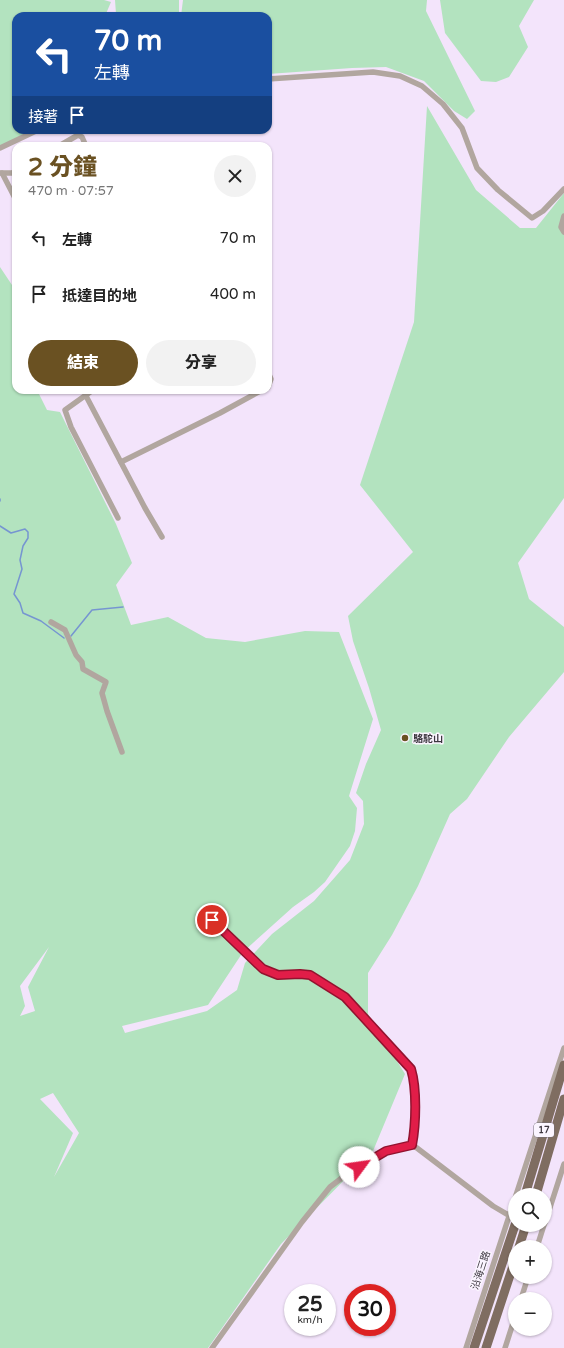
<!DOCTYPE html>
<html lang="zh-TW">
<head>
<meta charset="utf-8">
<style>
	:root { --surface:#fff; --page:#f2f2f2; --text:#222; --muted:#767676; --accent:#6a5122 }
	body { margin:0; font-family:"Varela Round","Noto Sans TC",sans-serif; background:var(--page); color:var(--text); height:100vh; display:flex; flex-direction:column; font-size:15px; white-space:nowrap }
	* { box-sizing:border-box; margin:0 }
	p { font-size:13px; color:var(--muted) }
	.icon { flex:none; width:22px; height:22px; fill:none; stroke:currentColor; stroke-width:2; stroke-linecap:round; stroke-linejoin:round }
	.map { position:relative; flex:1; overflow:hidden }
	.details { position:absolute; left:12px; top:142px; width:260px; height:252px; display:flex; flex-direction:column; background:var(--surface); border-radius:12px; box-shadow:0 1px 3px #0004 }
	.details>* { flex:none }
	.banner { position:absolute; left:12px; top:12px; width:260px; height:122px; border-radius:12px; box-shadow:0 1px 3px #0004; background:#1a4fa0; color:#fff; overflow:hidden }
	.buttons { position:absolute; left:508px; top:1188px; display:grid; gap:8px }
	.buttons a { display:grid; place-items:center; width:44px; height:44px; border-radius:50%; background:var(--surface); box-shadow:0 1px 3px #0004; font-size:20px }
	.speed { position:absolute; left:284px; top:1284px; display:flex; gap:8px; font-size:20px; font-weight:700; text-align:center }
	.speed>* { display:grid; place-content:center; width:52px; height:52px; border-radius:50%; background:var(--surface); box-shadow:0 1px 3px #0004; line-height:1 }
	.speed small { font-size:10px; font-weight:400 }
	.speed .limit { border:6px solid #d22; background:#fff; color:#111 }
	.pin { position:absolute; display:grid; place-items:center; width:34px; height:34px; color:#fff; margin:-17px; border:2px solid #fff; border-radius:50%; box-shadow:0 1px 4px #0007 }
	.me { position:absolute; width:44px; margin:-22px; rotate:59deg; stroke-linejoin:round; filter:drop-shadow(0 0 3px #0008) }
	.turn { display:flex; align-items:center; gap:14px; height:84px; padding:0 16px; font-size:18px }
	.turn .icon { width:52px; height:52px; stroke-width:2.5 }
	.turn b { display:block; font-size:28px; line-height:34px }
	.then { display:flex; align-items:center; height:38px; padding:0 16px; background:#0003; gap:8px; font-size:15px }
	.round { display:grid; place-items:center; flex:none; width:42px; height:42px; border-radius:21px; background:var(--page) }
	.head { display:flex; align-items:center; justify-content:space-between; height:68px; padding:0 16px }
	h1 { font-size:24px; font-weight:800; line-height:30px; color:var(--accent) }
	.primary-button { display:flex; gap:8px; margin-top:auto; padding:8px 16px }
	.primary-button a { flex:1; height:46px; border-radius:24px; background:var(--accent); color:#fff; font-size:16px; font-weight:800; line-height:46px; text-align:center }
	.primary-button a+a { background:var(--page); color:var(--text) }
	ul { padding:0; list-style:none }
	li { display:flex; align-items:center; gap:12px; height:56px; padding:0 16px }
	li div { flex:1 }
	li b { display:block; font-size:15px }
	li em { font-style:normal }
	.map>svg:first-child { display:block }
	.green { fill:#b3e3bf; fill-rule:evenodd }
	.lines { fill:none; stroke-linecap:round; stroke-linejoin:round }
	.stream { stroke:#7695d1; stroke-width:1.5 }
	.minor { stroke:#b1a69f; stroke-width:5.5 }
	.primary { stroke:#7f6d61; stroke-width:9 }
	.route-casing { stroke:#92132f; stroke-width:10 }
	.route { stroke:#e11d48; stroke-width:7 }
	.poi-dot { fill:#6a5122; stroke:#fbf5ff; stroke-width:1.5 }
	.labels { text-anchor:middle; stroke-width:3; stroke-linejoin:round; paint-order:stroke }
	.shield { fill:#fbf5ff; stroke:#756f79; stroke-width:1 }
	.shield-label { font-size:9px; font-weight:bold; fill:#3c363f }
	.poi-label { font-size:10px; font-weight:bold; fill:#3c363f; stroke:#fbf5ff; text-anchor:start }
	.street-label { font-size:10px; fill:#3c363f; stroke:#fbf5ff }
</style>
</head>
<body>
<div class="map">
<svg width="564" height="1348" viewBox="0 0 564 1348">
	<rect width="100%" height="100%" fill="#f3e4fb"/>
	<!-- green -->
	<g class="green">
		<path d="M0,0h104l7,2 -6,14h-89v114h22l-38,18z"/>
		<path d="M115,0h64v16h-67l4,-2z"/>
		<path d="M183,0h244l-1,11 49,100 -8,8 -13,-8 -30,-30 -38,-14 -34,1 -84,6v-58h-87z"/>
		<path d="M440,0h94l-15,26 9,21 -19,30 -13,5 -15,-1 -36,-48z"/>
		<path d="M427,106l49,84 44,38h16l28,-35v305l-46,65 11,36 35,28v45l-55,65 -42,62 -17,15 -32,72 -26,49 -24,38v41l37,60 -32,77 -92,93 -73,104h-208v-1081l16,24v99h21l10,20 13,2 56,112 16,39 -16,22 15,40 37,-8 38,21 39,4 60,-11 34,1 34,87 -24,77 8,12 -2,23 -5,15 -25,36 -11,10 -21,15 -50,45 -35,53 -86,21 3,7 82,-22 30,-21 8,-27 27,-29 42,-33 36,-41 14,-36 -1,-23 -7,-8 10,-29 15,-34 -12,-42 -16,-47 -5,-25 65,-64 -53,-67 54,-163zM49,947l-21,40 7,24 -15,5 5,-10 -5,-20zM53,1093l26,40 -25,44 19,-44 -33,-34z"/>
	</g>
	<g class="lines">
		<!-- stream -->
		<g class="stream">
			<path d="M0,499v2"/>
			<path d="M0,526l11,7 14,-4 3,3v6l-5,8 -3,14 2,9 -8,25 6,9 3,10 18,8 23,17"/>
			<path d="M71,636l21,-26 31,-3"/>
		</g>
		<!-- minor -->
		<g class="minor">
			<path d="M268,79l105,-7 27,4 22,10 21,18 19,24 15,40 21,22 34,28 11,-7 21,-22"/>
			<path d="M59,146l19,-11 4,2 4,9"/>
			<path d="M0,148l38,-18"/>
			<path d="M0,173h12l4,-2"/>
			<path d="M2,173l14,27"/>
			<path d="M564,216l-3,11 3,5"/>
			<path d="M268,372l3,7 -3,8"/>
			<path d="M93,390l-28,20 6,17 47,91"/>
			<path d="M86,396l59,112 17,29"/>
			<path d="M121,462l99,-49 42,-23"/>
			<path d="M51,622l14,8 11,25 6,7 1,7 23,13 -4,11 5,18 15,41"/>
			<path d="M413,1145l80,61 22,13"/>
			<path d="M516,1195l48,-147"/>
			<path d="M545,1223l19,-59"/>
			<path d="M537,1247l7,-22"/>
			<path d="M521,1299l7,-22"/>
			<path d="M212,1348l90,-126 28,-35 17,-13 39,-23 27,-6c3,-21 4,-56 -2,-76l-66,-72 -35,-22 -10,-2 -21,2 -16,-6 -50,-49"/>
			<path d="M466,1348l49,-150"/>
			<path d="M505,1348l10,-31"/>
		</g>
		<!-- primary -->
		<g class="primary">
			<path d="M525,1195l39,-130"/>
			<path d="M536,1195l28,-96"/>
			<path d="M519,1247l7,-22"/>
			<path d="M474,1348l41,-123"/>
			<path d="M486,1348l29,-88"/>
		</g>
	</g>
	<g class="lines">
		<!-- route casing -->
		<g class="route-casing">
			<path id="route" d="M212,920l51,49 15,6 22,-1 10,1 35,22 66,72c6,20 5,55 1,76l-26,6 -27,16"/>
		</g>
		<!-- route -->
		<use href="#route" class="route"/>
	</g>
	<!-- markers -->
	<circle class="poi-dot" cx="405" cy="738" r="4"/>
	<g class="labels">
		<!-- shield labels -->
		<rect class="shield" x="534" y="1123" width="20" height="14" rx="3"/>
		<g class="shield-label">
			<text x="544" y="1133">17</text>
		</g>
		<!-- poi labels -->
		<g class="poi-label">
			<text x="413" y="742">駱駝山</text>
		</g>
		<!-- street labels -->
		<g class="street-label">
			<text transform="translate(480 1270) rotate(-72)" y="4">沿海三路</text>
		</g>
	</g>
</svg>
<div class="buttons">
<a><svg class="icon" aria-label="search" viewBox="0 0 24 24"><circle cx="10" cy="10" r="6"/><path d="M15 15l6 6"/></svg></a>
<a>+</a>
<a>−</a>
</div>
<div class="speed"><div>25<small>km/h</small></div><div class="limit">30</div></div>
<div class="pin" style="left:212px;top:920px;background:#d93025"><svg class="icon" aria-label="arrive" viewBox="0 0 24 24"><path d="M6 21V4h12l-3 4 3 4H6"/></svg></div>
<svg class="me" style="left:359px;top:1167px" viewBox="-20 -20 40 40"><circle r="19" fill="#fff"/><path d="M0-13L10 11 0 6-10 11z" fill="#e11d48"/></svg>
<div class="banner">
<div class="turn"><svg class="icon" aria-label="left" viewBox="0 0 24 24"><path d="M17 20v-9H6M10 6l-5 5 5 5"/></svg><div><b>70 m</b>左轉</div></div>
<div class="then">接著<svg class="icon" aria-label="arrive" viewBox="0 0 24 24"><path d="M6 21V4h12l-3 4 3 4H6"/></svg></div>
</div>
<section class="details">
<div class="head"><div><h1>2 分鐘</h1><p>470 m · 07:57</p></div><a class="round"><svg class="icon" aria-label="close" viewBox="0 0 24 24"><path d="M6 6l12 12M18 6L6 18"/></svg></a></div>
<ul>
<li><svg class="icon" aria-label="left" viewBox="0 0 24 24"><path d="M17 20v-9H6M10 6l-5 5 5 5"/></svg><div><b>左轉</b></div><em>70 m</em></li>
<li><svg class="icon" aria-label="arrive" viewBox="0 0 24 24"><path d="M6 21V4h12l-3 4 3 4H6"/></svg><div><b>抵達目的地</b></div><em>400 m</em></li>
</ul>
<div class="primary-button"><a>結束</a><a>分享</a></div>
</section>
</div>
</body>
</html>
